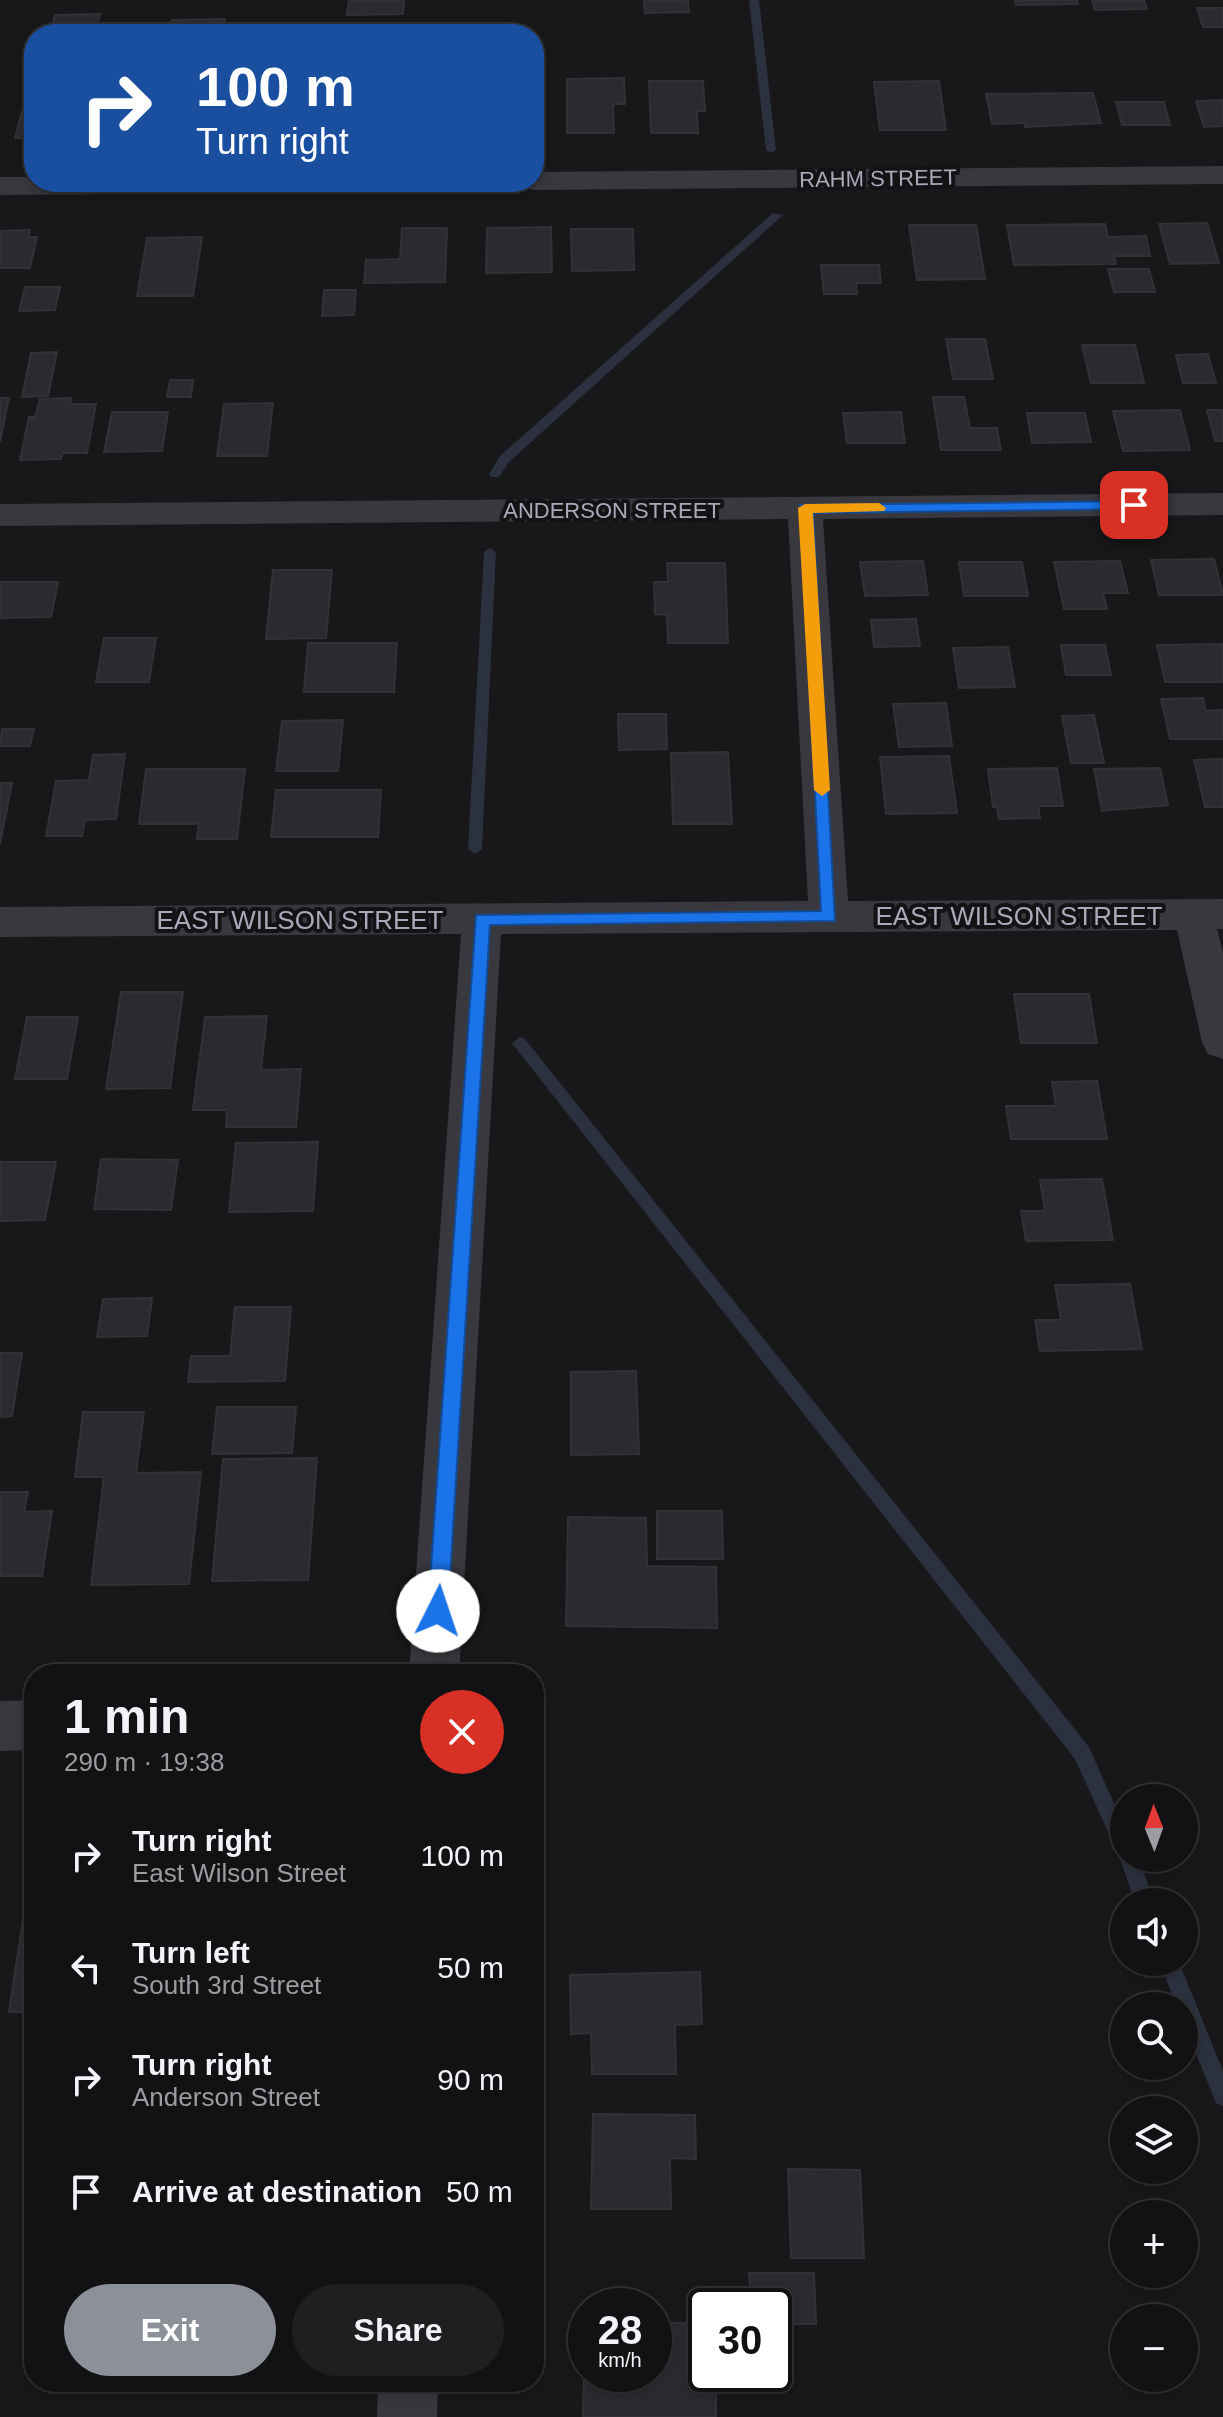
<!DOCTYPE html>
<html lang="en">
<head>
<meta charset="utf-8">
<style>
	:root { --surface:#121114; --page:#1f1f22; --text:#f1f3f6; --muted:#9c9da0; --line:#313134; --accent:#8c9099 }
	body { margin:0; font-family:Helvetica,sans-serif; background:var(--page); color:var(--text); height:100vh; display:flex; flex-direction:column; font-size:30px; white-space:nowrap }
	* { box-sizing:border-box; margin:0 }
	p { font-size:26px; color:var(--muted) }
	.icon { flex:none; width:44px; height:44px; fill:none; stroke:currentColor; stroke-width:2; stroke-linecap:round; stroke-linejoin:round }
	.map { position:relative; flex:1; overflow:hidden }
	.details { position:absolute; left:24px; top:1664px; width:520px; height:728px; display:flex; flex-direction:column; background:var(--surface); border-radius:32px; box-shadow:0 4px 12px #0003,0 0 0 2px var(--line) }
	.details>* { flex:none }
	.top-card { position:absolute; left:24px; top:24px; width:520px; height:168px; border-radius:32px; box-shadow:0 4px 12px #0003,0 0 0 2px var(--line); background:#1a4fa0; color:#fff; overflow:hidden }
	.needle { width:52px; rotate:359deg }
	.buttons { position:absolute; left:1110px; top:1784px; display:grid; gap:16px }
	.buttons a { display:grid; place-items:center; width:88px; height:88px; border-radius:50%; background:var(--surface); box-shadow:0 4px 12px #0003,0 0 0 2px var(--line); font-size:40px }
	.speed { position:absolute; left:568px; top:2288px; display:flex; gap:16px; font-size:40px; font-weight:700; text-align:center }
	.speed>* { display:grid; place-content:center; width:104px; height:104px; border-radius:50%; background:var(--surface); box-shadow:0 4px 12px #0003,0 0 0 2px var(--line); line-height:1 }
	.speed small { font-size:20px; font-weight:400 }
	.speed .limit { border:4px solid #111; border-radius:12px; background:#fff; color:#111 }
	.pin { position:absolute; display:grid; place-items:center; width:68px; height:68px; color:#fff; margin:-34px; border-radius:16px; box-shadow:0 4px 12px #0006 }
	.me { position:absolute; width:88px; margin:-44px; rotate:4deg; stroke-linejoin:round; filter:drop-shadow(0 0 6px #0008) }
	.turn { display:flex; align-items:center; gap:28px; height:168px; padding:0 40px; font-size:36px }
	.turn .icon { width:104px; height:104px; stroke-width:2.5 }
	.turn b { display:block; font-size:56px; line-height:68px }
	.round { display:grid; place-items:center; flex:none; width:84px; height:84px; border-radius:42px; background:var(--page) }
	.head { display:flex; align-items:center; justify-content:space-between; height:136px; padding:0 40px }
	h1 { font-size:48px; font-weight:800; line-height:60px }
	.cta { display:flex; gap:16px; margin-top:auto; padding:16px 40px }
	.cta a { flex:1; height:92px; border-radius:48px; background:var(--accent); color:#fff; font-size:32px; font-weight:800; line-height:92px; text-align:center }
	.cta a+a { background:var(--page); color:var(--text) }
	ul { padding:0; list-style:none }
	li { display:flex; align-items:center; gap:24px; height:112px; padding:0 40px }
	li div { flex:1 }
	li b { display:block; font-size:30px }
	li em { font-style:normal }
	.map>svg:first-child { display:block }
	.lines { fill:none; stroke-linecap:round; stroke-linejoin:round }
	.stream { fill:#2c313f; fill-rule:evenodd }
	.building { fill:#2b2a2e; stroke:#333136; stroke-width:2 }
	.minor { fill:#39383f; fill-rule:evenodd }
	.route { fill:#1a73e8; stroke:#114b97; stroke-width:2 }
	.slow { fill:#f59e0b }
	.labels { text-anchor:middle; stroke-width:8; stroke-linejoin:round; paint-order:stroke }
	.far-street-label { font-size:22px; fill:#a9a9ba; stroke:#131215 }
	.street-label { font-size:26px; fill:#a9a9ba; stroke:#131215 }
</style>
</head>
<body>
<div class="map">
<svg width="1223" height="2417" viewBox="0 0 1223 2417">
	<rect width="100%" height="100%" fill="#18171a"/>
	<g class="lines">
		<!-- stream -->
		<g class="stream">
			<path d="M749,0h10l17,150 -5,3 -5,-3z"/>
			<path d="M773,213l10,2 -274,247 -10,15h-8l-2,-3 11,-18z"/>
			<path d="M490,548l6,4 -14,297 -7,5 -7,-5 16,-297z"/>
			<path d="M520,1037l5,2 564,708 35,79v32h14l17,44h-20l-16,-46 -44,-97 -560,-712 -3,-4z"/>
			<path d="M1159,1962h20l44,109v35l-7,-3 -32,-79v-18h-7z"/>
		</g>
	</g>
	<!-- building -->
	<g class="building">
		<path d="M349,0h55l-1,14 -56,1z"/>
		<path d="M644,0h44l1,12 -44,1z"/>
		<path d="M1015,0h62l1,4 -62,1z"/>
		<path d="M1092,0h52l3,9 -52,1z"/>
		<path d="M1197,8h26v19h-20z"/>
		<path d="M100,14l-5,20h-45l5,-19z"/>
		<path d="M225,19l-2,15h-54l3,-14z"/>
		<path d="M624,78l1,26h-12l1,29h-47v-54z"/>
		<path d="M649,81h54l2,30h-8l1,22h-47z"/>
		<path d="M939,81l7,49h-66l-6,-48z"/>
		<path d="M540,93l-1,47h-5v-46z"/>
		<path d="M1093,93l8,30 -76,4 -1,-4 -32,1 -6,-30z"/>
		<path d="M1223,100v26l-19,1 -8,-26z"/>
		<path d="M1116,102h48l6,23h-48z"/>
		<path d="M22,111h12v27h-19z"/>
		<path d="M1207,223l12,40 -49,1 -11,-40z"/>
		<path d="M1105,224l3,13 38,-1 4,20h-36l2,8 -102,1 -7,-40z"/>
		<path d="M909,225h67l9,54 -68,1z"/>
		<path d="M551,227l1,45 -66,1 1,-45z"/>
		<path d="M402,228h45l-2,54 -81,1 2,-23 34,-1z"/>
		<path d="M571,229h62l1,41 -62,1z"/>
		<path d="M30,230l-1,7h8l-7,31h-30v-37z"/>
		<path d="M202,237l-9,59h-56l10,-58z"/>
		<path d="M821,265h58l2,18h-25l1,11h-33z"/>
		<path d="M1108,269h41l6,23h-41z"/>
		<path d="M25,287h35l-5,23 -36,1z"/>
		<path d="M324,290h32l-2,25 -32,1z"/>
		<path d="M946,339h39l8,40h-40z"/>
		<path d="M1082,345h53l9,38h-53z"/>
		<path d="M57,352l-9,44 -26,1 9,-44z"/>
		<path d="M1208,354l8,29h-33l-7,-28z"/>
		<path d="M170,380h23l-2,17h-24z"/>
		<path d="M933,397h31l6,31h27l4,22h-60z"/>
		<path d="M0,398h9l-9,44z"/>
		<path d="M71,398l-1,6h26l-9,49h-25l-1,6 -41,1 9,-43h6l5,-18z"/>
		<path d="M273,403l-6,53h-50l7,-52z"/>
		<path d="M1180,410l10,40 -67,1 -10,-40z"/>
		<path d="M1207,410h16v31h-8z"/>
		<path d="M112,412h56l-6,39 -58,1z"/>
		<path d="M901,412l4,31h-58l-4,-30z"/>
		<path d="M1027,413h58l6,29 -59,1z"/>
		<path d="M1214,559l9,36h-64l-8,-35z"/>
		<path d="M923,561l5,34 -63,1 -5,-34z"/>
		<path d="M1120,561l8,32h-25l4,16h-43l-10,-47z"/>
		<path d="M959,562h63l6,34h-64z"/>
		<path d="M667,563h58l3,80h-60l-1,-28 -12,-1 -1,-32h14z"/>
		<path d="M273,570h59l-6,68 -60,1z"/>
		<path d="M0,582h58l-7,35 -51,1z"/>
		<path d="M916,619l4,27 -46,1 -3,-27z"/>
		<path d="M104,638h52l-7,44h-53z"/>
		<path d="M308,643h89l-3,49h-90z"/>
		<path d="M1223,644v38h-58l-8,-37z"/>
		<path d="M1061,645h44l6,30h-45z"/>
		<path d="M1008,647l7,40 -56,1 -6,-40z"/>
		<path d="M1203,698l3,13 17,-1v29h-53l-9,-40z"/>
		<path d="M946,703l6,43 -53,1 -6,-43z"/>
		<path d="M618,714h48l1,35 -48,1z"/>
		<path d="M1094,715l10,48h-33l-9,-47z"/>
		<path d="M343,720l-5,51h-62l6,-50z"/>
		<path d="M2,729h32l-4,17h-30z"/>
		<path d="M728,752l4,72h-59l-2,-71z"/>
		<path d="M125,754l-9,65 -31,1 -3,16h-36l10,-55 33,-1 4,-25z"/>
		<path d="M949,756l8,57 -71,1 -6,-57z"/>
		<path d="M1223,759v48h-18l-11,-47z"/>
		<path d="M1057,768l6,38h-25l2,12 -41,1 -2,-12h-4l-5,-38z"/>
		<path d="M1160,768l8,37 -66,6 -8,-42z"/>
		<path d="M146,769h99l-8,70h-40l2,-15h-60z"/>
		<path d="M0,783h12l-12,61z"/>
		<path d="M276,790h105l-3,47h-107z"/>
		<path d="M121,992h62l-13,96 -64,1z"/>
		<path d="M1014,994h75l8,49h-76z"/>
		<path d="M267,1016l-6,54 40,-1 -5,58h-70l1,-17h-34l12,-93z"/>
		<path d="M27,1017h51l-11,62h-52z"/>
		<path d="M1097,1081l10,58h-96l-5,-33h50l-4,-24z"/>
		<path d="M318,1142l-5,69 -84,1 7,-69z"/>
		<path d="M101,1159l77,1 -7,50 -77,-1z"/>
		<path d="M1,1162h55l-11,58 -45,1z"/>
		<path d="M1102,1179l11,61 -87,1 -5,-30h24l-5,-31z"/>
		<path d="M1130,1284l12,65 -102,2 -5,-31h26l-6,-35z"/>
		<path d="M152,1298l-5,38 -50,1 6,-38z"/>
		<path d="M235,1307h56l-6,74 -97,1 3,-26h39z"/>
		<path d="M0,1353h22l-10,63 -12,1z"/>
		<path d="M636,1371l3,83 -68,1v-83z"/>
		<path d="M217,1407h79l-4,46 -80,1z"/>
		<path d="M83,1412h61l-8,61 65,-1 -12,112 -98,1 13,-108h-29z"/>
		<path d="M317,1458l-9,122 -96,1 11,-122z"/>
		<path d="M0,1492h28l-4,20 28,-1 -10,65h-42z"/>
		<path d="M657,1511h65l1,48h-66z"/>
		<path d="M568,1517l78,1 1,48 69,1 1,61 -151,-2z"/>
		<path d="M34,1846v166h-25z"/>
		<path d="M700,1972l2,52 -27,1 1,49h-84l-1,-41 -20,1 -1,-59z"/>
		<path d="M593,2114l102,1 1,44 -26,-1 1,51h-80z"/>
		<path d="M788,2169l72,1 4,88h-73z"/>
		<path d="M749,2273h65l2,51h-42v-18h-23z"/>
		<path d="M585,2321l1,53h68v-52l52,2v50h10v43h-133z"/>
		<path d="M132,2382h100l-1,9 -100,1z"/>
	</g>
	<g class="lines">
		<!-- minor -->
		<g class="minor">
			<path d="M1223,166v18l-689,6 -11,-3 -3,-5h14v-10z"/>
			<path d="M0,177h34v5h457l-4,6 -11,3 -476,4z"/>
			<path d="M1223,493v22l-400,4 25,382 375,-2v30h-6l6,24v106l-15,-5 -6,-12 -25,-112 -676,4 -42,740h-50l52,-740 -461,3v-30l808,-6 -20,-382 -788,7v-22z"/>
			<path d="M34,1700v50l-34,1v-50z"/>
			<path d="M378,2382h60l-1,35h-60z"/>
		</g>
	</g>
	<!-- route -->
	<path class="route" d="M1134,501l7,4 -2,4 -326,4 22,408 -345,4 -42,686 -3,7 -7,3 -7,-3 -3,-7 48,-696 345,-4 -21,-406z"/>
	<!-- slow -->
	<path class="slow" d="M879,503l7,5 -2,3 -71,2 17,277 -8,6 -8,-6 -16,-282 7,-4z"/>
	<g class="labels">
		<!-- far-street labels -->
		<g class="far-street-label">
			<text transform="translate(878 178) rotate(-1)" y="8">RAHM STREET</text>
			<text x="612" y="518">ANDERSON STREET</text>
		</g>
		<!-- street labels -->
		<g class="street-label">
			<text x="1019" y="925">EAST WILSON STREET</text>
			<text x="300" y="929">EAST WILSON STREET</text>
		</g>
	</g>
</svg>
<div class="buttons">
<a><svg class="needle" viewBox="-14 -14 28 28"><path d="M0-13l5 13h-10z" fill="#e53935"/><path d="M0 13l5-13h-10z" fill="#9c9da0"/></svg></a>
<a><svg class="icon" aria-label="sound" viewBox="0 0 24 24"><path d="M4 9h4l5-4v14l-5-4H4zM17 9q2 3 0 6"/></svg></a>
<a><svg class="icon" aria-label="search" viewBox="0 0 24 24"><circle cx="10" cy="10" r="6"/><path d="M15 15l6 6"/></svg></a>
<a><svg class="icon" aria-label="layers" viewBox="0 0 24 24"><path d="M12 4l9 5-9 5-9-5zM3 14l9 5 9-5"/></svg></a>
<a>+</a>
<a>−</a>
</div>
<div class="speed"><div>28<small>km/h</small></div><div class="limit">30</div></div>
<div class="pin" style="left:1134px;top:505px;background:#d93025"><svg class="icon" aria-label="arrive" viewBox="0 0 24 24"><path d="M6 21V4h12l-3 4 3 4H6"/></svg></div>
<svg class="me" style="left:438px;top:1611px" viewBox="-20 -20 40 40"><circle r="19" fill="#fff"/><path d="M0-13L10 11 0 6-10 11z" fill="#1a73e8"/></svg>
<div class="top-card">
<div class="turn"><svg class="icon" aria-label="right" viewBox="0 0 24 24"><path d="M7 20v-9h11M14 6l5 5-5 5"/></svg><div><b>100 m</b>Turn right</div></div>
</div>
<section class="details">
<div class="head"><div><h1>1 min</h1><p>290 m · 19:38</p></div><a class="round" style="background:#d93025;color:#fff"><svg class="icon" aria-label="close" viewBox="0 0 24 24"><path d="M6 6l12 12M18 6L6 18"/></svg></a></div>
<ul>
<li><svg class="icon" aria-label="right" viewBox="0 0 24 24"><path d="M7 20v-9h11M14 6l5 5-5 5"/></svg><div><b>Turn right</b><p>East Wilson Street</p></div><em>100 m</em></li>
<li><svg class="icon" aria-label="left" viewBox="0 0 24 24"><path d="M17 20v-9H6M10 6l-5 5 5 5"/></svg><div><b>Turn left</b><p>South 3rd Street</p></div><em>50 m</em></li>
<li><svg class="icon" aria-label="right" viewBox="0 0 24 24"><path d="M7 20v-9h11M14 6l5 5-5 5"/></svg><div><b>Turn right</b><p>Anderson Street</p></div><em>90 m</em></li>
<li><svg class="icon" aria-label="arrive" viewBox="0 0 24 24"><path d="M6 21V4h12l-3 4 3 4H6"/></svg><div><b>Arrive at destination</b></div><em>50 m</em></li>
</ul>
<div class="cta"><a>Exit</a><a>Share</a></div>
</section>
</div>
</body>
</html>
